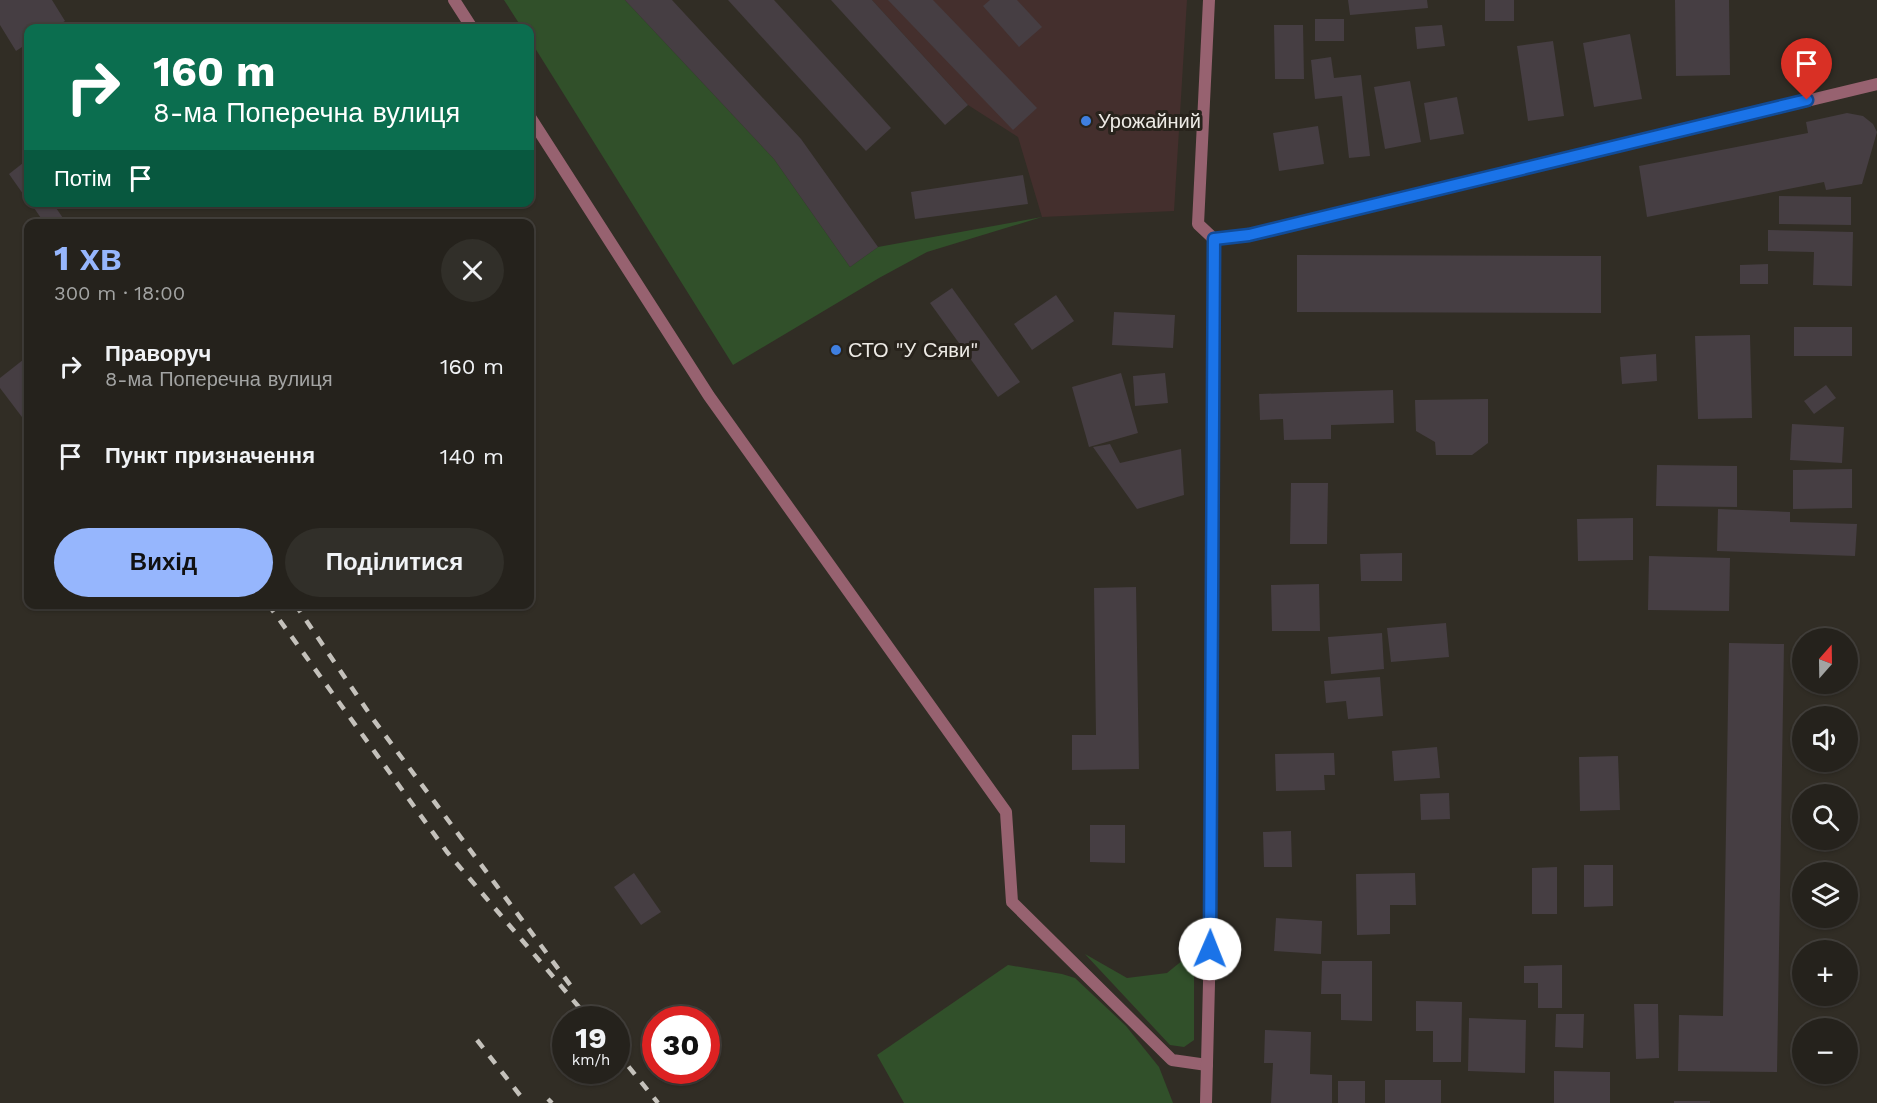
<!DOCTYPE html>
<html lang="uk">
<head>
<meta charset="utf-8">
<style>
	:root { --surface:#25221c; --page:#312f29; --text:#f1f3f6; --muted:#a3a4a3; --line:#423f3b; --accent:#96b6fd }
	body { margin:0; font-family:"Work Sans",sans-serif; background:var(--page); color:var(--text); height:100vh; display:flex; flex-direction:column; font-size:22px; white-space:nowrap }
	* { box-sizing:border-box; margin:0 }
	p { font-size:20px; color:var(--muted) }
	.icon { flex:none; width:33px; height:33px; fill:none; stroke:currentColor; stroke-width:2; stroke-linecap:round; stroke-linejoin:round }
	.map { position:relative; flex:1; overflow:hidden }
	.details { position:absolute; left:24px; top:219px; width:510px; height:390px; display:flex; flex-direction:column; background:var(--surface); border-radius:12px; box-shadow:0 2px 4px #0004,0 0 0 2px var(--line) }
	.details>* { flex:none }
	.hud { position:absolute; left:24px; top:24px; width:510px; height:183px; border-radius:12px; box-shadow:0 2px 4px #0004,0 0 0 2px var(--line); background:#0b6e4f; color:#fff; overflow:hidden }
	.needle { width:39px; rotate:20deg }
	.buttons { position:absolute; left:1792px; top:628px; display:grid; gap:12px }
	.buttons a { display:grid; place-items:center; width:66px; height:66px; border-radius:50%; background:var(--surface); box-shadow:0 2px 4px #0004,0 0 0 2px var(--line); font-size:30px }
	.speed { position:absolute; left:552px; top:1006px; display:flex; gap:12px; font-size:30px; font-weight:700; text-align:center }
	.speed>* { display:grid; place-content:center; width:78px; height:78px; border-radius:50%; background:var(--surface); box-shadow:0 2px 4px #0004,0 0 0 2px var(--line); line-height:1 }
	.speed small { font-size:15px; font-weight:400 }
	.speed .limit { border:9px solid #d22; background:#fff; color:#111 }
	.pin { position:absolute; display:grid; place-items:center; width:51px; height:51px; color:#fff; margin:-62px -26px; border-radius:50% 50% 50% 0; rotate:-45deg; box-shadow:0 0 6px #0007 }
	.pin .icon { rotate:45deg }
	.me { position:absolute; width:66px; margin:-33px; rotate:1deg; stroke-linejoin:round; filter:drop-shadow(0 0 4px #0008) }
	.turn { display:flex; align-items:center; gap:21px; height:126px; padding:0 30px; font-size:27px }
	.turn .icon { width:78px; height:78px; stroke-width:2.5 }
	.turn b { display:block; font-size:42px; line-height:51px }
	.then { display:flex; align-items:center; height:57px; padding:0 30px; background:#0003; gap:12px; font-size:22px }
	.round { display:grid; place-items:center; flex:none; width:63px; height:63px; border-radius:32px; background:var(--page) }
	.head { display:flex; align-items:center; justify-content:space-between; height:102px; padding:0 30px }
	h1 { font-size:36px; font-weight:700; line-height:45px; color:var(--accent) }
	.action { display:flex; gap:12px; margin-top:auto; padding:12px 30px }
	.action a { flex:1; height:69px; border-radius:36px; background:var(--accent); color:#111; font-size:24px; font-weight:700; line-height:69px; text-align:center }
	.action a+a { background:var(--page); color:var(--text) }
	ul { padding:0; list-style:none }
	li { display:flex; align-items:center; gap:18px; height:90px; padding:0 30px }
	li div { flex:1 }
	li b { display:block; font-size:22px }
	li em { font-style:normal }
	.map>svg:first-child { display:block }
	.commercial { fill:#442f2d }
	.green { fill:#31502a }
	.building { fill:#463e43 }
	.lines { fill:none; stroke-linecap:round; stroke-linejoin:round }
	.service { stroke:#976270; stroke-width:12 }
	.minor { stroke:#976270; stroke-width:12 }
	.rail { stroke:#c4c1bb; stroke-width:4.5; stroke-dasharray:10 10; stroke-linecap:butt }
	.route-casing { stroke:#114b97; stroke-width:15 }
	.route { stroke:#1a73e8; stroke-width:10 }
	.shop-dot { fill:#3f7fe0; stroke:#28231c; stroke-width:2 }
	.labels { text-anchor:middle; stroke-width:6; stroke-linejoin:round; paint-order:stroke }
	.poi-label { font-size:20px; fill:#edeae5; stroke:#28231c; text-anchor:start }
</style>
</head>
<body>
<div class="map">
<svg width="1877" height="1103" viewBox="0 0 1877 1103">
	<rect width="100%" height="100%" fill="#312d25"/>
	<!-- commercial -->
	<path class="commercial" d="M872,0h315l-13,211 -132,6 -24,-80 -50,-32z"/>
	<!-- green -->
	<g class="green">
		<path d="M504,0h121l149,159 76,108 28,-20 164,-30 -115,35 -48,26 -146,87 -203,-325v-12h-8z"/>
		<path d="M1194,951v89l-10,7 -14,-2 -85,-91 42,24 40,-5z"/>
		<path d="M1008,965l54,9 13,4 51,48 33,41 14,36h-269l-27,-48z"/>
	</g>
	<!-- building -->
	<g class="building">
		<path d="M0,0h52l13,21 -12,7h-25v15l-12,8 -16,-26z"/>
		<path d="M625,0h47l129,139 77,108 -28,20 -76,-108z"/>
		<path d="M728,0h46l117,128 -25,23z"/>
		<path d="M831,0h41l96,105 -23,20z"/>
		<path d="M888,0h45l104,108 -24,22z"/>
		<path d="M990,0h27l25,27 -23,20 -36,-41z"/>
		<path d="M1348,0h79l1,8 -78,7z"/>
		<rect x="1485" y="0" width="29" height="21"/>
		<path d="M1675,0h54l1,75 -54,1z"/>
		<rect x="1315" y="19" width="29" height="22"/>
		<path d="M1274,25h29l1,54h-29z"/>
		<path d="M1442,25l3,21 -28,3 -2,-22z"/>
		<path d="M1630,34l12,65 -48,8 -11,-64z"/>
		<path d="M1553,41l11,75 -36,5 -11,-75z"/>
		<path d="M1331,57l3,21 27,-3 9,81 -21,2 -7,-62 -27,3 -4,-39z"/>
		<path d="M1410,81l11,61 -36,7 -11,-62z"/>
		<path d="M1457,97l7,37 -34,6 -6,-37z"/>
		<path d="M1847,113l16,3 10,8 4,8 -15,52 -36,6 -2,-8 -177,35 -8,-51 169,-33 -2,-11z"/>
		<path d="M1318,126l6,38 -45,7 -6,-38z"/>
		<path d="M23,163l5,8v30l-19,-27z"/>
		<path d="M1023,175l5,29 -113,15 -4,-27z"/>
		<path d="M1779,196l72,1v28l-72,-1z"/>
		<path d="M30,202h22l15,22h-22z"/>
		<path d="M1768,230l85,2 -1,54 -39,-1 1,-33 -46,-1z"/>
		<path d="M1297,255l304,1v57l-304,-1z"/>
		<path d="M1768,264v20h-28v-19z"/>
		<path d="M952,288l68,94 -22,15 -68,-94z"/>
		<path d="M1056,295l18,26 -42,29 -18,-26z"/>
		<path d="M1114,312l61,3 -2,33 -61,-3z"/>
		<rect x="1794" y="327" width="58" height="29"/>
		<path d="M1750,335l2,83 -54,1 -3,-83z"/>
		<path d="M1656,354l1,27 -35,3 -2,-27z"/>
		<path d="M28,356v69l-28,-37v-10z"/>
		<path d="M1121,373l17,60 -49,14 -17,-60z"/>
		<path d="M1165,373l3,30 -33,3 -2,-30z"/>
		<path d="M1826,385l10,13 -22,16 -10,-13z"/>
		<path d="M1393,390l1,33 -63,2v14l-47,1 -1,-21 -23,1 -1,-26z"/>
		<path d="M1488,399v44l-16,12h-36l-1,-13 -19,-11 -1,-31z"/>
		<path d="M1792,424l52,3 -2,36 -52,-3z"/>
		<path d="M1110,444l10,19 61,-14 3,46 -47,14 -44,-62z"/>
		<path d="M1657,465l80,1v41l-81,-1z"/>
		<path d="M1852,469v39l-59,1v-39z"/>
		<path d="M1291,483h37l-1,61h-37z"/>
		<path d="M1718,509l72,3v10l67,2 -2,32 -138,-5z"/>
		<path d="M1633,518v42l-55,1 -1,-42z"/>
		<path d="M1402,553v28h-41l-1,-27z"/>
		<path d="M1649,556l81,2 -1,53 -81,-1z"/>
		<path d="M1319,584l1,47h-48l-1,-46z"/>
		<path d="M1136,587l3,182 -67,1v-35h24l-2,-147z"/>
		<path d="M1446,623l3,34 -58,5 -4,-34z"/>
		<path d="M1382,633l2,36 -53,5 -3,-37z"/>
		<path d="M1729,643l55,1 -7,428 -99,-1 1,-56 44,1z"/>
		<path d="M1380,677l3,39 -35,3 -2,-18 -20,2 -2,-22z"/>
		<path d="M1437,747l3,31 -46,3 -2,-30z"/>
		<path d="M1334,753l1,22h-11l1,15 -49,1 -1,-37z"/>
		<path d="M1618,756l2,54 -40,1 -1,-54z"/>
		<path d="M1449,793l1,26 -29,1 -1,-26z"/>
		<path d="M1090,825h35v38l-35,-1z"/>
		<path d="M1291,831l1,36h-28l-1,-35z"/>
		<path d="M1584,865h29v41l-29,1z"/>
		<path d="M1557,867v47h-25v-46z"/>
		<path d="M634,873l27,39 -20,13 -27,-38z"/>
		<path d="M1415,873l1,32h-26v29l-33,1 -1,-61z"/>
		<path d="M1276,918l46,3 -1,33 -47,-3z"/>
		<path d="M1322,961h50v60l-31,-1v-26h-20z"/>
		<path d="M1562,965v43h-24v-25h-14v-17z"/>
		<path d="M1416,1001l46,1 -1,60h-28v-31h-17z"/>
		<path d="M1634,1004h24l1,54 -23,1z"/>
		<path d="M1556,1014h28l-1,34 -28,-1z"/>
		<path d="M1469,1018l57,2 -1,53 -57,-2z"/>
		<path d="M1265,1030l46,2 -1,42 22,1v28h-61l2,-40h-9z"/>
		<path d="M1554,1071l56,1v31h-56z"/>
		<rect x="1385" y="1080" width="56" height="23"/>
		<rect x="1338" y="1081" width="27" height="22"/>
		<rect x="1674" y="1101" width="36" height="2"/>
	</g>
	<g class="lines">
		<!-- service -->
		<g class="service">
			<path d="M454,0l18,28"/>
			<path d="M530,117l179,279 297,416 6,90 160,158 35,5"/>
		</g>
		<!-- minor -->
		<g class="minor">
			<path d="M1214,239l35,-4 628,-151"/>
			<path d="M1206,1103l5,-200 3,-664 -16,-15 11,-224"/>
		</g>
		<!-- rail -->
		<g class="rail">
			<path d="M268,604l179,248 143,168"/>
			<path d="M295,604l78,115 198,267"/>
			<path d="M477,1040l49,63"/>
			<path d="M616,1051l42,52"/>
			<path d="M548,1099l4,4"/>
		</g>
	</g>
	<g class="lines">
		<!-- route casing -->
		<g class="route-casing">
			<path id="route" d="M1210,949l4,-710 35,-4 558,-135"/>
		</g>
		<!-- route -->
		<use href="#route" class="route"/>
	</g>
	<!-- markers -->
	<g class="shop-dot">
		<circle cx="1086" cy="121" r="6"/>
		<circle cx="836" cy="350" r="6"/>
	</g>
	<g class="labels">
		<!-- poi labels -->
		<g class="poi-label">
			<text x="1098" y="128">Урожайний</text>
			<text x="848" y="357">СТО "У Сяви"</text>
		</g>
	</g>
</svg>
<div class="buttons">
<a><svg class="needle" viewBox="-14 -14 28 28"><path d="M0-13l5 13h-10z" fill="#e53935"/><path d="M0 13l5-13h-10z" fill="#a3a4a3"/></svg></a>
<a><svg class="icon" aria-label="sound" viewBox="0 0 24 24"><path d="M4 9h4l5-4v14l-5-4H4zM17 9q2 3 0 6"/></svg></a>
<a><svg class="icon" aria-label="search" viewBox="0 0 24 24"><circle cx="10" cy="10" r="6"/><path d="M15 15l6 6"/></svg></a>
<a><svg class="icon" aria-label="layers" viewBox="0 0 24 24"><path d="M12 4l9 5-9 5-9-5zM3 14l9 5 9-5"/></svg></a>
<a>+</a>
<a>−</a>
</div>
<div class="speed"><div>19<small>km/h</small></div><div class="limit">30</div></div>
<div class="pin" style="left:1807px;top:100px;background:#d93025"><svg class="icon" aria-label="arrive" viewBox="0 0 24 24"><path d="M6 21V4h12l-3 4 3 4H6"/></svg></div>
<svg class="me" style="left:1210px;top:949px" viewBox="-20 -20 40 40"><circle r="19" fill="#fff"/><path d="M0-13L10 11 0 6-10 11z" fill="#1a73e8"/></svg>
<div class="hud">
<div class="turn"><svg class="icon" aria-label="right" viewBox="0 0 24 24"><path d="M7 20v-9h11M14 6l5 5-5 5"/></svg><div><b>160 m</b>8-ма Поперечна вулиця</div></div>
<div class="then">Потім<svg class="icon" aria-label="arrive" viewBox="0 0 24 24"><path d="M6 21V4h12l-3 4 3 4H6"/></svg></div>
</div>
<section class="details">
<div class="head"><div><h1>1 хв</h1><p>300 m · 18:00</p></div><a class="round"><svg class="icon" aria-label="close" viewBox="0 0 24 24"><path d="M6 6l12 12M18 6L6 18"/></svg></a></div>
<ul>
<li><svg class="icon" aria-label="right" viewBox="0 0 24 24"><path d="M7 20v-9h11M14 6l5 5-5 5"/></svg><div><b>Праворуч</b><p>8-ма Поперечна вулиця</p></div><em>160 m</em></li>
<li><svg class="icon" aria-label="arrive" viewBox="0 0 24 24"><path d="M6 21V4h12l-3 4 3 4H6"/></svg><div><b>Пункт призначення</b></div><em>140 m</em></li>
</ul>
<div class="action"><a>Вихід</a><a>Поділитися</a></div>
</section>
</div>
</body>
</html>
